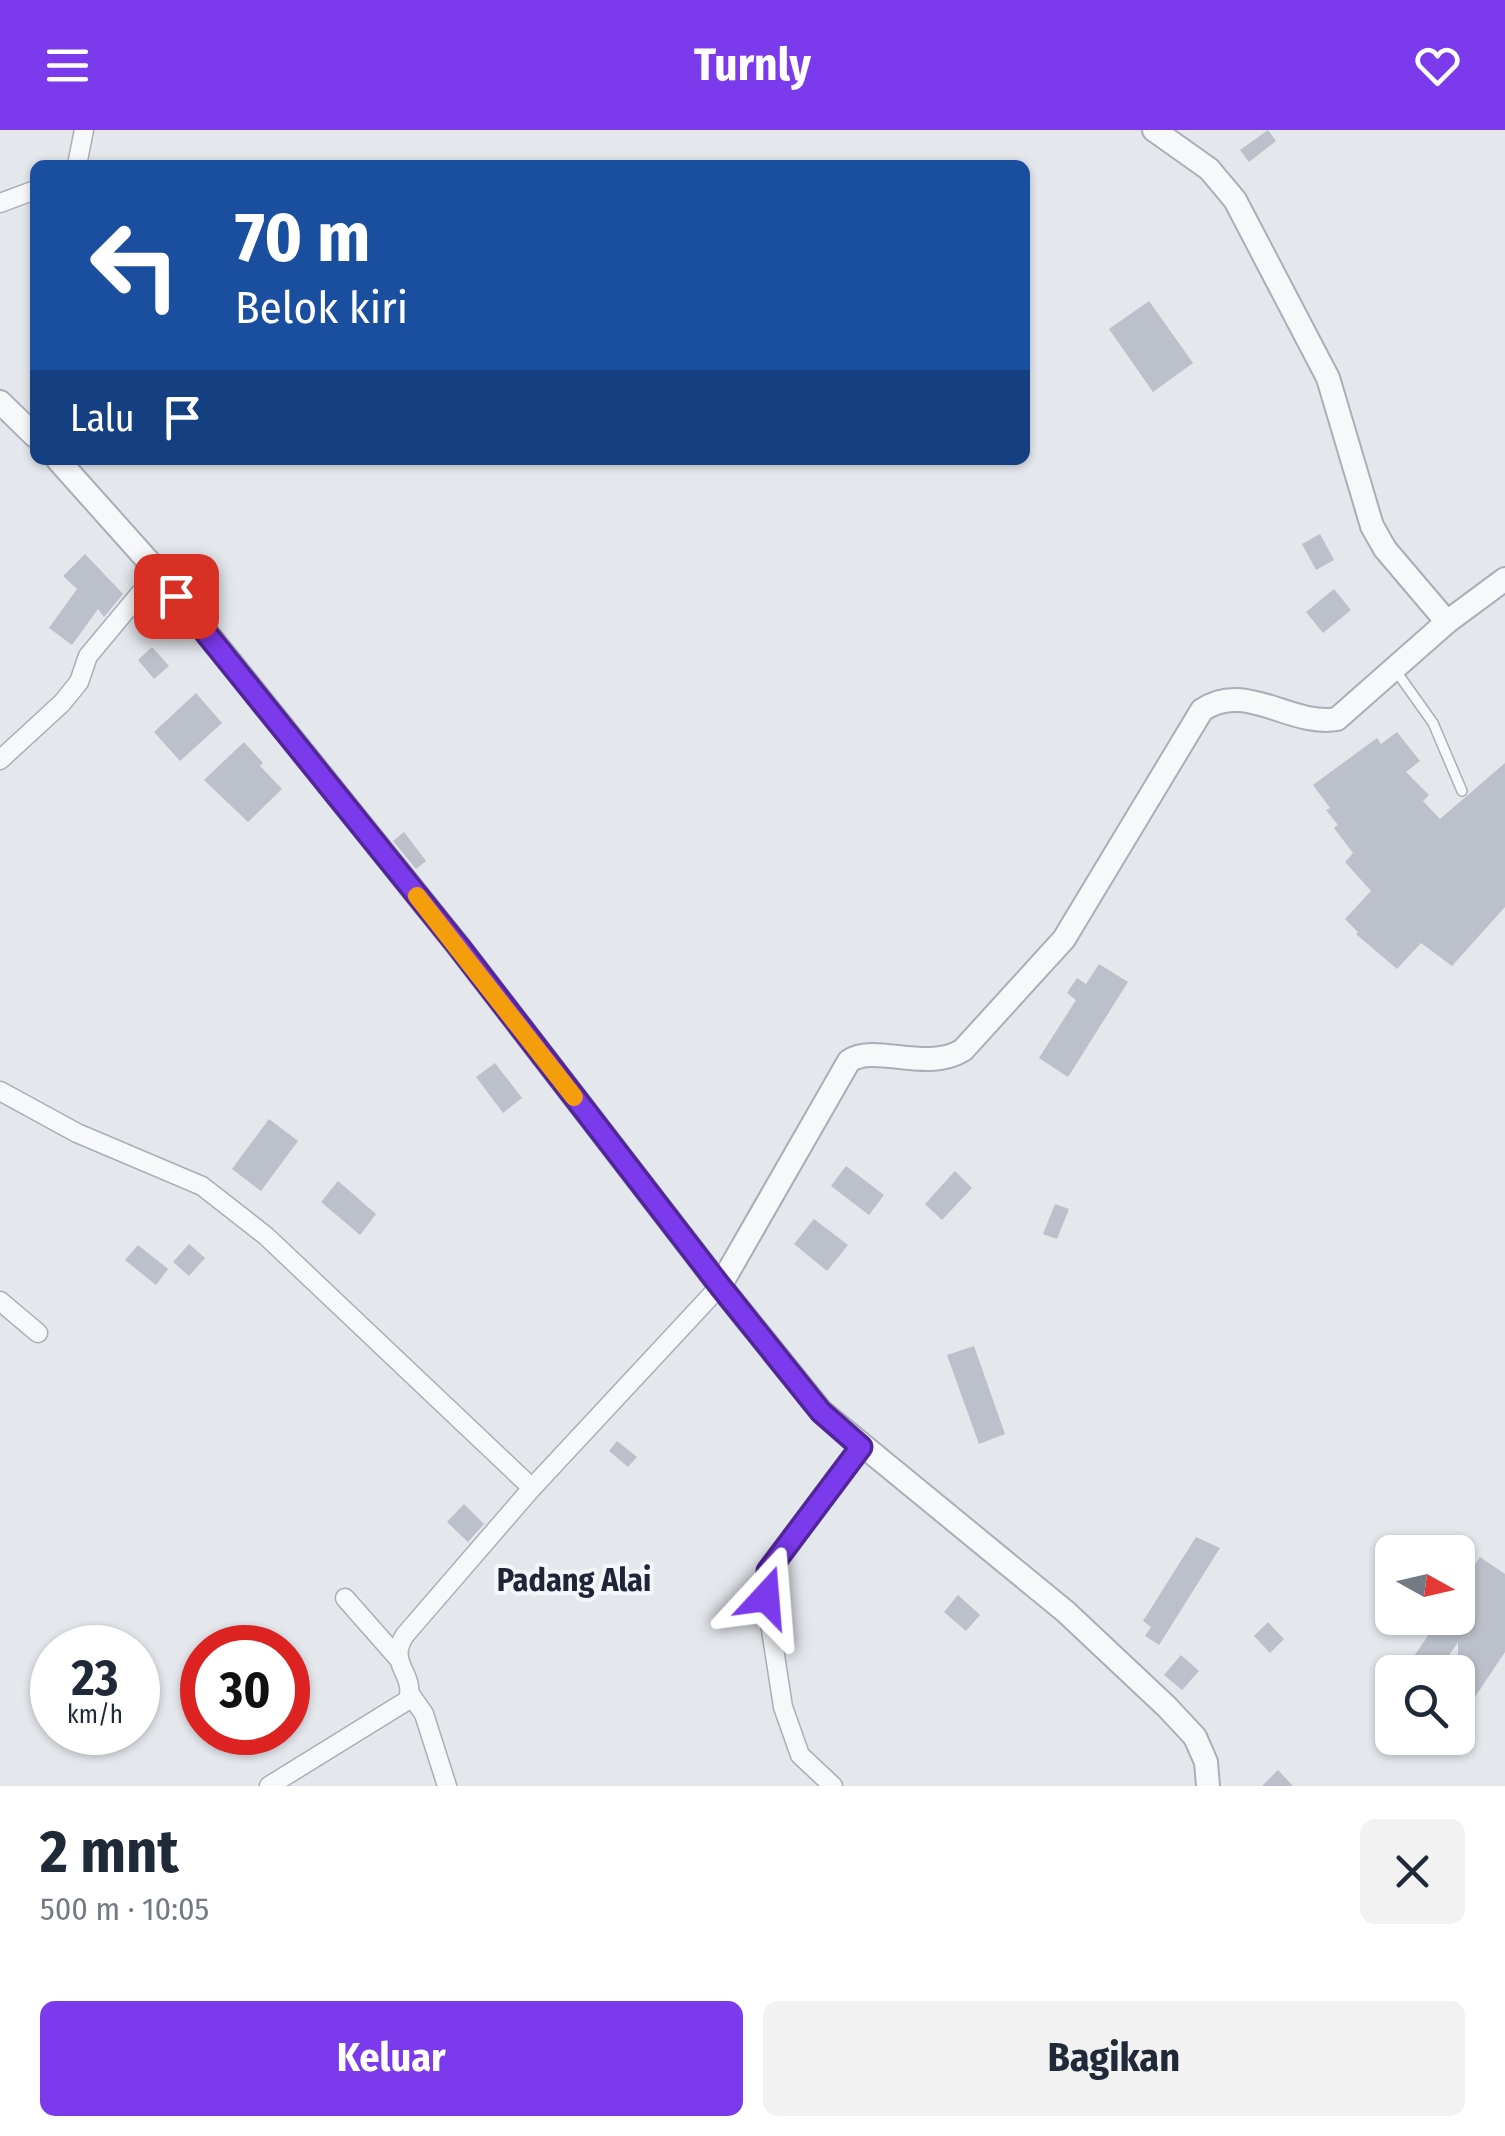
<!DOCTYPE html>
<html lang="id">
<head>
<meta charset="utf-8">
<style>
	:root { --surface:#fff; --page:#f2f2f3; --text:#1f2937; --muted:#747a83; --accent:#7c3aed }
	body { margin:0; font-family:"Fira Sans Condensed",sans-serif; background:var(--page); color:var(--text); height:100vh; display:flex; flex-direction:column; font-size:38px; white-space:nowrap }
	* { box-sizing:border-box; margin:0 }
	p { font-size:32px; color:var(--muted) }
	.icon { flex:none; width:55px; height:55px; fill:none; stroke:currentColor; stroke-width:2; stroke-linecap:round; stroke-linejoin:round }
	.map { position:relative; height:1656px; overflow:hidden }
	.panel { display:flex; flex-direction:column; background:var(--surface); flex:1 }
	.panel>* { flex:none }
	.hud { position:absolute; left:30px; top:30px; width:1000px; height:305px; border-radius:15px; box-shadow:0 2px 8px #0004; background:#1a4fa0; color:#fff; overflow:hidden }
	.needle { width:65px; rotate:98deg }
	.fabs { position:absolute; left:1375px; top:1405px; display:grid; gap:20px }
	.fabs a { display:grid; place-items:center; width:100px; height:100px; border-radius:15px; background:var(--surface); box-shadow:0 2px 8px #0004; font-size:50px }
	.speed { position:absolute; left:30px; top:1495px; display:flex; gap:20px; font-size:50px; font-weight:700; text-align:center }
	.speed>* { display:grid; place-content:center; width:130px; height:130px; border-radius:50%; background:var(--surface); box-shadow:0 2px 8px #0004; line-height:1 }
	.speed small { font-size:25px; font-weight:400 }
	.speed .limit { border:15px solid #d22; background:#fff; color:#111 }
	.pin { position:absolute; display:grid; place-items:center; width:85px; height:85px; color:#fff; margin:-42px; border-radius:20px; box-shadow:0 5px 15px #0006 }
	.me { position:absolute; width:110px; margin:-55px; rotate:19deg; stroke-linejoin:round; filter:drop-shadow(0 0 8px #0008) }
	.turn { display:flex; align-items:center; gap:35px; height:210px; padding:0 40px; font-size:45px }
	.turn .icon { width:130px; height:130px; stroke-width:2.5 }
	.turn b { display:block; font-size:70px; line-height:85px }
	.then { display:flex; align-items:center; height:95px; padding:0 40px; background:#0003; gap:20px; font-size:38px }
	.round { display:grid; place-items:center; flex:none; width:105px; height:105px; border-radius:15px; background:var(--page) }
	.head { display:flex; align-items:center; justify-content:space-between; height:170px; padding:0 40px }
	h1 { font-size:60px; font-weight:700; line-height:75px }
	.button { display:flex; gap:20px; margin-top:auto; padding:20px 40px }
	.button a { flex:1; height:115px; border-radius:15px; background:var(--accent); color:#fff; font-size:40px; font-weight:700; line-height:115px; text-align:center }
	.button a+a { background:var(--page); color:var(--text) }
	header { display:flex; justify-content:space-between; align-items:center; height:130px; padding:0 40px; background:var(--accent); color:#fff; font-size:45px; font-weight:700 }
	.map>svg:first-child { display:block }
	.building { fill:#bbc0ca }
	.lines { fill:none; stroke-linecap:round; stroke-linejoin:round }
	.service-casing { stroke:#a9aeb7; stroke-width:12 }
	.minor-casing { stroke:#a9aeb7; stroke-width:21 }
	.tertiary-casing { stroke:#a9aeb7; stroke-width:26 }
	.service { stroke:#f7f8fa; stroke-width:9 }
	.minor { stroke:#f7f8fa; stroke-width:18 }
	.tertiary { stroke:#f7f8fa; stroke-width:22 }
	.route-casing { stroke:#51269a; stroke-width:25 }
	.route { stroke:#7c3aed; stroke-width:18 }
	.slow { stroke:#f59e0b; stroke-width:18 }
	.labels { text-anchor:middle; stroke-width:8; stroke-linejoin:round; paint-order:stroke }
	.quarter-label { font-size:32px; font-weight:bold; fill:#1d2536; stroke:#f4f6f9 }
</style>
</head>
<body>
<header><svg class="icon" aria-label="menu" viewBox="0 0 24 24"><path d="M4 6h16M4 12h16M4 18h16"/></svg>Turnly<svg class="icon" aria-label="heart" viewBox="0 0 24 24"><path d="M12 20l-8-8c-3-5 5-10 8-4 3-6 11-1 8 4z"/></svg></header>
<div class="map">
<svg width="1505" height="1656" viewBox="0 0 1505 1656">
	<rect width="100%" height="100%" fill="#e4e7ec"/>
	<!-- building -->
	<g class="building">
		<path d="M1268,0l8,11 -27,21 -9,-12z"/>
		<path d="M1149,171l44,62 -40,29 -44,-63z"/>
		<path d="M1320,404l14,26 -18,10 -14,-26z"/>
		<path d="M85,424l38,40 -19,23 -6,-8 -26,36 -23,-17 28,-39 -14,-13z"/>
		<path d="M1334,459l17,21 -28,23 -17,-21z"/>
		<path d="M152,517l17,19 -15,13 -16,-19z"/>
		<path d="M196,563l26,30 -42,38 -26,-29z"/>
		<path d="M1397,602l23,29 -14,11 23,23 -6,6 17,18 65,-56v144l-53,59 -31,-23 -24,26 -41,-35 2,-2 -13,-13 26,-28 -26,-29 8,-9 -19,-25 4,-3 -12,-15 4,-2 -17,-23 64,-47 4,6z"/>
		<path d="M244,612l19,21 -3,3 22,23 -34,33 -44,-42z"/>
		<path d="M404,702l22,29 -10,8 -23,-28z"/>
		<path d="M1099,834l29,18 -60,95 -29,-19 37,-58 -9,-7 10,-15 9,6z"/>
		<path d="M495,933l27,35 -19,15 -27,-36z"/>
		<path d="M269,989l29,22 -37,50 -29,-22z"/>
		<path d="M846,1036l38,29 -15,20 -38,-29z"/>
		<path d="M955,1041l17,17 -30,32 -17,-16z"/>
		<path d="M338,1051l38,33 -16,21 -39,-33z"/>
		<path d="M1055,1074l14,5 -12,30 -14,-5z"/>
		<path d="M814,1089l34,26 -21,26 -33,-27z"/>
		<path d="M189,1114l16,14 -16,18 -16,-14z"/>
		<path d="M138,1115l30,24 -12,16 -31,-25z"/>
		<path d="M974,1216l31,88 -26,10 -32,-89z"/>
		<path d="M617,1311l20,16 -9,10 -19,-16z"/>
		<path d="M464,1374l20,20 -16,18 -21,-20z"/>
		<path d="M1196,1407l24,11 -61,97 -14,-9 6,-9 -8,-6z"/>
		<path d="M1480,1427l25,17v78l-38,57 -9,-6v-61l-20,30h-25l-7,-4 34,-50h18v-27z"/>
		<path d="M958,1465l22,20 -14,16 -22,-19z"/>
		<path d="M1268,1492l16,17 -14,14 -16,-17z"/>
		<path d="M1181,1525l18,16 -17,19 -18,-15z"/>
		<path d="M1278,1640l15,16h-31z"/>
	</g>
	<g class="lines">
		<!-- service casing -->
		<g class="service-casing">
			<path id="service" d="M1396,541l37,52 29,68"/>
		</g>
		<!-- minor casing -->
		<g class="minor-casing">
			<g id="minor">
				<path d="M77,35l7,-35"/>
				<path d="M0,73l35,-13"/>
				<path d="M0,630l62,-57 17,-21 9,-26 70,-84"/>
				<path d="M0,961l77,42 125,53 64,50 266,252"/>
				<path d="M0,1171l38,32"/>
				<path d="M345,1468l52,59"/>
				<path d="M410,1564l14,20 23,72"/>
				<path d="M269,1656l139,-86c8,-27 -22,-36 -3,-65l127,-147 188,-202"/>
				<path d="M833,1656l-33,-31 -17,-48 -17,-110 2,-26 93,-124"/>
			</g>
		</g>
		<!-- tertiary casing -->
		<g class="tertiary-casing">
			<g id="tertiary">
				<path d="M1154,0l55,39 26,31 93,178 44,148 13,23 62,73"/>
				<path d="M0,272l35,34"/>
				<path d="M58,330l100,112 301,375 261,339 101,125 245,201 101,95 28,30 11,25 2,24"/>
				<path d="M720,1156l129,-225c26,-18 77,12 114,-11l101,-111 138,-229c44,-30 88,17 135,9l110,-97 58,-43"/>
			</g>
		</g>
		<!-- service -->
		<use href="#service" class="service"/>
		<!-- minor -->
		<use href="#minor" class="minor"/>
		<!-- tertiary -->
		<use href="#tertiary" class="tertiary"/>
	</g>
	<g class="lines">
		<!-- route casing -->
		<g class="route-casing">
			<path id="route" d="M176,466l283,351 261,339 101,126 40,35 -93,124 -2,26"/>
		</g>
		<!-- route -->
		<use href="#route" class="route"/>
		<!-- slow -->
		<path class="slow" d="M417,766l157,201"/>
	</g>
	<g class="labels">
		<!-- quarter labels -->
		<g class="quarter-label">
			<text x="574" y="1461">Padang Alai</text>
		</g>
	</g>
</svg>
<div class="fabs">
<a><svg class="needle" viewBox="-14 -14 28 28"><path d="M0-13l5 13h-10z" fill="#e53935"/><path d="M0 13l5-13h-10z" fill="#747a83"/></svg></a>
<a><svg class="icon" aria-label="search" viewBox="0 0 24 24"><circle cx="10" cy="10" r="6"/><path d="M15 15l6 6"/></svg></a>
</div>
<div class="speed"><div>23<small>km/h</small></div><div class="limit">30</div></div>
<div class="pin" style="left:176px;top:466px;background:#d93025"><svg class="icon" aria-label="arrive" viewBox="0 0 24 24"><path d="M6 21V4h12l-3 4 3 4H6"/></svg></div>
<svg class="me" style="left:766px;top:1467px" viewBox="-20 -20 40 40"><path d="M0-17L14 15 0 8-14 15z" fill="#7c3aed" stroke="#fff" stroke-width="4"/></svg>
<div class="hud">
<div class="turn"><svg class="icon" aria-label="left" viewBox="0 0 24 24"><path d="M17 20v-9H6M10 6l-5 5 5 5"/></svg><div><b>70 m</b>Belok kiri</div></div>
<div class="then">Lalu<svg class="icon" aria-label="arrive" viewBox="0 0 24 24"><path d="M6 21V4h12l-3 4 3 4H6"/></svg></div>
</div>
</div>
<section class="panel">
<div class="head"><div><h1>2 mnt</h1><p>500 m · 10:05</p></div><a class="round"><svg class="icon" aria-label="close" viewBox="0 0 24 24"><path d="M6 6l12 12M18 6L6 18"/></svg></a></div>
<div class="button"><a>Keluar</a><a>Bagikan</a></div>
</section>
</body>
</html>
